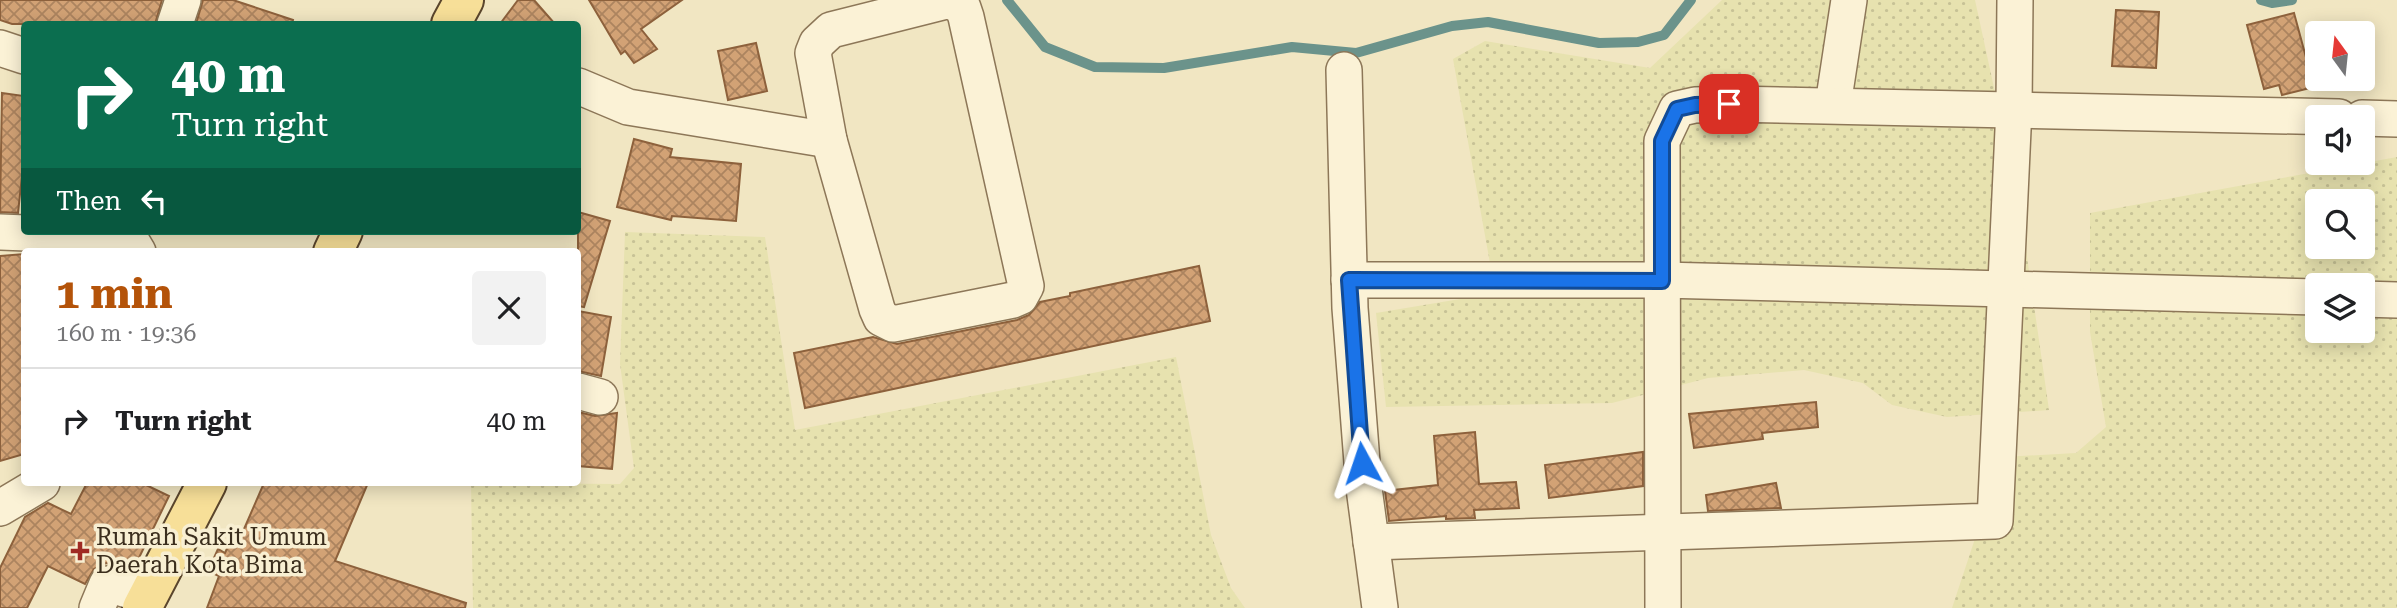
<!DOCTYPE html>
<html lang="en">
<head>
<meta charset="utf-8">
<style>
	:root { --surface:#fff; --page:#f2f2f2; --text:#202124; --muted:#757577; --line:#e0e0e0; --accent:#b45309 }
	body { margin:0; font-family:"Roboto Serif",serif; background:var(--page); color:var(--text); height:100vh; display:flex; flex-direction:column; font-size:26px; white-space:nowrap }
	* { box-sizing:border-box; margin:0 }
	p { font-size:23px; color:var(--muted) }
	.icon { flex:none; width:38px; height:38px; fill:none; stroke:currentColor; stroke-width:2; stroke-linecap:round; stroke-linejoin:round }
	.map { position:relative; flex:1; overflow:hidden }
	.drawer { position:absolute; left:21px; top:248px; width:560px; height:238px; display:flex; flex-direction:column; background:var(--surface); border-radius:7px; box-shadow:0 4px 18px #0003 }
	.drawer>* { flex:none }
	.hud { position:absolute; left:21px; top:21px; width:560px; height:214px; border-radius:7px; box-shadow:0 4px 18px #0003; background:#0b6e4f; color:#fff; overflow:hidden }
	.needle { width:46px; rotate:345deg }
	.tools { position:absolute; left:2305px; top:21px; display:grid; gap:14px }
	.tools a { display:grid; place-items:center; width:70px; height:70px; border-radius:7px; background:var(--surface); box-shadow:0 4px 18px #0003; font-size:35px }
	.pin { position:absolute; display:grid; place-items:center; width:60px; height:60px; color:#fff; margin:-30px; border-radius:14px; box-shadow:0 4px 10px #0006 }
	.me { position:absolute; width:77px; margin:-38px; rotate:355deg; stroke-linejoin:round; filter:drop-shadow(0 0 5px #0008) }
	.turn { display:flex; align-items:center; gap:24px; height:147px; padding:0 35px; font-size:32px }
	.turn .icon { width:91px; height:91px; stroke-width:2.5 }
	.turn b { display:block; font-size:49px; line-height:60px }
	.then { display:flex; align-items:center; height:66px; padding:0 35px; background:#0003; gap:14px; font-size:26px }
	.round { display:grid; place-items:center; flex:none; width:74px; height:74px; border-radius:7px; background:var(--page) }
	.overview { display:flex; align-items:center; justify-content:space-between; height:119px; padding:0 35px }
	h1 { font-size:42px; font-weight:700; line-height:52px; color:var(--accent) }
	ul { padding:0; list-style:none }
	li { display:flex; align-items:center; gap:21px; height:105px; padding:0 35px; border-top:2px solid var(--line) }
	li div { flex:1 }
	li b { display:block; font-size:26px }
	li em { font-style:normal }
	.map>svg:first-child { display:block }
	.farmland { fill:url(#farmland-dots); fill-rule:evenodd }
	.lines { fill:none; stroke-linecap:round; stroke-linejoin:round }
	.stream { stroke:#6b938b; stroke-width:10 }
	.building { fill:url(#building-cross-hatch); stroke:#8d613c; stroke-width:2 }
	.minor-casing { stroke:#8d7758; stroke-width:38 }
	.major-casing { stroke:#5a452c; stroke-width:42 }
	.minor { stroke:#fbf2d6; stroke-width:35 }
	.major { stroke:#f7df98; stroke-width:38 }
	.route-casing { stroke:#114b97; stroke-width:18 }
	.route { stroke:#1a73e8; stroke-width:12 }
	.poi-dot { fill:#a02a23; stroke:#f8efd2; stroke-width:2.5 }
	.labels { text-anchor:middle; stroke-width:7; stroke-linejoin:round; paint-order:stroke }
	.poi-label { font-size:24px; fill:#3b2e1d; stroke:#f8efd2; text-anchor:start }
</style>
</head>
<body>
<div class="map">
<svg width="2397" height="608" viewBox="0 0 2397 608">
	<defs>
		<pattern id="farmland-dots" width="8" height="8" patternUnits="userSpaceOnUse" patternTransform="scale(1.75)"><rect width="8" height="8" fill="#e7e2af"/><path d="M2 2h.1M6 6h.1" fill="none" stroke="#c7c296" stroke-width="1.8" stroke-linecap="round"/></pattern>
		<pattern id="building-cross-hatch" width="8" height="8" patternUnits="userSpaceOnUse" patternTransform="scale(1.75)"><rect width="8" height="8" fill="#d2a275"/><path d="M0 0l8 8M0 8l8-8" fill="none" stroke="#ac845f"/></pattern>
	</defs>
	<rect width="100%" height="100%" fill="#f1e6c2"/>
	<!-- farmland -->
	<g class="farmland">
		<path d="M1722,0h253l45,208 29,202 -102,7 -55,-12 -29,-22 -59,-13 -96,8 -96,25 -226,4 -10,-94 90,-15 24,-35 -37,-204 32,-18 165,27z"/>
		<path d="M2397,157v451h-445l50,-151 74,-4 30,-26 -16,-95v-119zM2317,201h45v46h-45zM2317,285h45v46h-45z"/>
		<path d="M625,232l140,5 30,193 381,-73 35,178 20,53 14,20h-772l-2,-125 149,1 14,-16 -14,-104z"/>
	</g>
	<g class="lines">
		<!-- stream -->
		<g class="stream">
			<path d="M1007,0l38,47 50,20 69,1 128,-21 64,6 96,-27 36,-4 111,21 39,-1 26,-7 27,-35"/>
			<path d="M2261,0l11,3 20,-3"/>
		</g>
	</g>
	<!-- building -->
	<g class="building">
		<path d="M0,0h162l-7,24h-143l-12,-4z"/>
		<path d="M203,0h30l60,20 -1,4h-96z"/>
		<path d="M518,0h16l21,24h-55z"/>
		<path d="M589,0h93l-41,29 16,20 -23,14 -9,-12 -4,3z"/>
		<path d="M2116,10l43,2 -3,56 -44,-2z"/>
		<path d="M2294,13l20,74 -32,8 -3,-10 -15,4 -17,-64z"/>
		<path d="M756,43l11,48 -39,9 -10,-49z"/>
		<path d="M2,93l22,3v61l-6,56 -18,-1z"/>
		<path d="M634,139l38,10 -2,8 71,7 -5,57 -64,-5 -1,4 -54,-13z"/>
		<path d="M578,212l32,9 -26,86 -6,-1z"/>
		<path d="M24,254v200l-24,7v-205z"/>
		<path d="M1199,266l11,55 -405,87 -11,-55 79,-16 24,7 120,-24 12,-5 11,-13 30,-6v-3z"/>
		<path d="M578,311l33,6 -10,59 -23,-5z"/>
		<path d="M1816,402l2,25 -56,6 1,6 -69,9 -5,-34z"/>
		<path d="M578,412l17,4 22,-3 -5,56 -34,-3z"/>
		<path d="M1475,432l4,52 37,-2 3,26 -45,2 1,8 -29,1v-3l-57,5 -4,-30 53,-6 -4,-49z"/>
		<path d="M1643,452v34l-94,12 -4,-33z"/>
		<path d="M87,483h55l27,13 -36,74 -27,-7 -12,6 -9,15 -37,-18 -21,42h-27v-40l25,-51 23,-14 23,11z"/>
		<path d="M264,483h104l-33,78 131,42 -1,5h-258l12,-32 -11,-5 10,-22 7,4 9,-20 7,3z"/>
		<path d="M1776,483l5,25 -73,3 -2,-16z"/>
	</g>
	<g class="lines">
		<!-- minor casing -->
		<g class="minor-casing">
			<g id="minor">
				<path d="M950,0l13,8 3,9 60,269 -6,11 -7,3 -120,24 -12,-6 -4,-9 -48,-169 -16,-87 4,-10 14,-13z"/>
				<path d="M175,24l8,-24"/>
				<path d="M0,48l24,8"/>
				<path d="M1344,70l6,238 14,180 16,120"/>
				<path d="M578,86l50,21 201,33"/>
				<path d="M1833,105l16,-105"/>
				<path d="M2362,118l35,1"/>
				<path d="M0,232l129,5 9,15"/>
				<path d="M1349,280h313l655,17"/>
				<path d="M2362,299l35,1"/>
				<path d="M578,391l22,6"/>
				<path d="M0,508l42,-25"/>
				<path d="M1371,542l624,-21 19,-413 1,-108"/>
				<path d="M97,608l10,-24 41,12"/>
				<path d="M1663,608l-1,-467 15,-32 18,-4 34,-1 610,13"/>
			</g>
		</g>
		<!-- major casing -->
		<g class="major-casing">
			<g id="major">
				<path d="M451,24l13,-24"/>
				<path d="M333,252l10,-21"/>
				<path d="M142,608l65,-125"/>
			</g>
		</g>
		<!-- minor -->
		<use href="#minor" class="minor"/>
		<!-- major -->
		<use href="#major" class="major"/>
	</g>
	<g class="lines">
		<!-- route casing -->
		<g class="route-casing">
			<path id="route" d="M1362,463l-13,-183 313,1v-140l15,-32 18,-4 34,-1"/>
		</g>
		<!-- route -->
		<use href="#route" class="route"/>
	</g>
	<!-- markers -->
	<path class="poi-dot" d="M76.5 540.5h7v7h7v7h-7v7h-7v-7h-7v-7h7z"/>
	<g class="labels">
		<!-- poi labels -->
		<g class="poi-label">
			<text x="96" y="545">Rumah Sakit Umum<tspan x="96" dy="28">Daerah Kota Bima</tspan></text>
		</g>
	</g>
</svg>
<div class="tools">
<a><svg class="needle" viewBox="-14 -14 28 28"><path d="M0-13l5 13h-10z" fill="#e53935"/><path d="M0 13l5-13h-10z" fill="#757577"/></svg></a>
<a><svg class="icon" aria-label="sound" viewBox="0 0 24 24"><path d="M4 9h4l5-4v14l-5-4H4zM17 9q2 3 0 6"/></svg></a>
<a><svg class="icon" aria-label="search" viewBox="0 0 24 24"><circle cx="10" cy="10" r="6"/><path d="M15 15l6 6"/></svg></a>
<a><svg class="icon" aria-label="layers" viewBox="0 0 24 24"><path d="M12 4l9 5-9 5-9-5zM3 14l9 5 9-5"/></svg></a>
</div>
<div class="pin" style="left:1729px;top:104px;background:#d93025"><svg class="icon" aria-label="arrive" viewBox="0 0 24 24"><path d="M6 21V4h12l-3 4 3 4H6"/></svg></div>
<svg class="me" style="left:1362px;top:463px" viewBox="-20 -20 40 40"><path d="M0-17L14 15 0 8-14 15z" fill="#1a73e8" stroke="#fff" stroke-width="4"/></svg>
<div class="hud">
<div class="turn"><svg class="icon" aria-label="right" viewBox="0 0 24 24"><path d="M7 20v-9h11M14 6l5 5-5 5"/></svg><div><b>40 m</b>Turn right</div></div>
<div class="then">Then<svg class="icon" aria-label="left" viewBox="0 0 24 24"><path d="M17 20v-9H6M10 6l-5 5 5 5"/></svg></div>
</div>
<section class="drawer">
<div class="overview"><div><h1>1 min</h1><p>160 m · 19:36</p></div><a class="round"><svg class="icon" aria-label="close" viewBox="0 0 24 24"><path d="M6 6l12 12M18 6L6 18"/></svg></a></div>
<ul>
<li><svg class="icon" aria-label="right" viewBox="0 0 24 24"><path d="M7 20v-9h11M14 6l5 5-5 5"/></svg><div><b>Turn right</b></div><em>40 m</em></li>
</ul>
</section>
</div>
</body>
</html>
